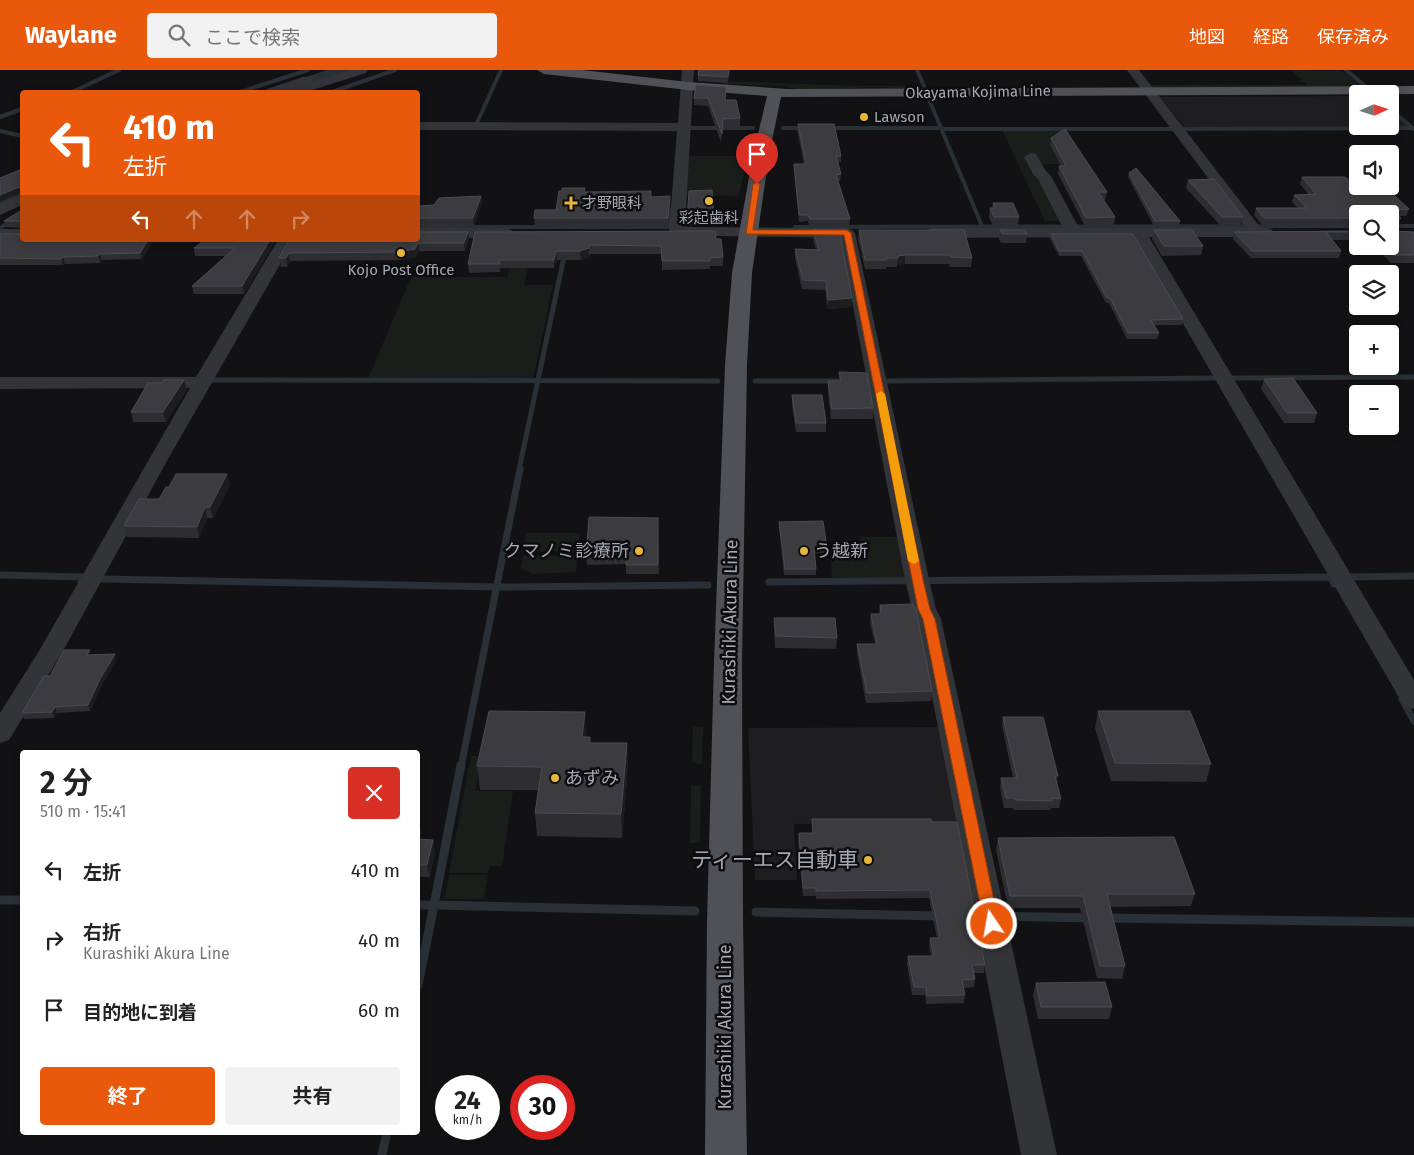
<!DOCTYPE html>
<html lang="ja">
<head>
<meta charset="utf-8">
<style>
	:root { --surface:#fff; --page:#f2f2f2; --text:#222; --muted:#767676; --accent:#ea580c }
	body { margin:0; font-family:"Fira Sans","Noto Sans JP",sans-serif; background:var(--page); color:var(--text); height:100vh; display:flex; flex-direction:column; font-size:19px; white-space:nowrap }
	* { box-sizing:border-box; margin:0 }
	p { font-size:16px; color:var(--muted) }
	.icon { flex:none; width:28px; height:28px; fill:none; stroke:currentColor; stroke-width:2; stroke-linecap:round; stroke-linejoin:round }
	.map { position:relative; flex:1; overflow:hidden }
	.panel { position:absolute; left:20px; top:680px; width:400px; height:385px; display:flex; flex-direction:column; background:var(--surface); border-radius:5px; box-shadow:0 2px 8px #0003 }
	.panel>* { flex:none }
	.hud { position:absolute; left:20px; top:20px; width:400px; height:152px; border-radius:5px; box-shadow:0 2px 8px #0003; background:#ea580c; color:#fff; overflow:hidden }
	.needle { width:32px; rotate:87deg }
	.tools { position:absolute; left:1349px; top:15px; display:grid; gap:10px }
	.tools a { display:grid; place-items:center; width:50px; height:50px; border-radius:5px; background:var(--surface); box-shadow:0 2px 8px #0003; font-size:25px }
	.speed { position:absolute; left:435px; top:1005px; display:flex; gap:10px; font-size:25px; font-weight:700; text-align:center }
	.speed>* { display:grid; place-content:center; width:65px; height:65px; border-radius:50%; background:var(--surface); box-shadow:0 2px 8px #0003; line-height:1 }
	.speed small { font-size:12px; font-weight:400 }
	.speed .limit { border:8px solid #d22; background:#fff; color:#111 }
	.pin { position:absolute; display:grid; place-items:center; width:42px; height:42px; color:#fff; margin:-51px -21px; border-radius:50% 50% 50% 0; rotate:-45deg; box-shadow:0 0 5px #0007 }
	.pin .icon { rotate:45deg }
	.me { position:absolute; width:55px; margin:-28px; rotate:348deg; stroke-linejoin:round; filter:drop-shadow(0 0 4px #0008) }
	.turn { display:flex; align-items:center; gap:18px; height:105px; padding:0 20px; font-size:22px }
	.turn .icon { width:65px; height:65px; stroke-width:2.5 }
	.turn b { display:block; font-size:35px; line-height:42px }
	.lanes { display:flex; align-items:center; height:48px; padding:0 20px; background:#0003; justify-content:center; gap:25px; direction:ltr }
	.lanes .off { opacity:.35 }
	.round { display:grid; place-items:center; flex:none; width:52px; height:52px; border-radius:5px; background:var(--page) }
	.head { display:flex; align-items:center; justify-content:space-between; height:85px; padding:0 20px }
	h1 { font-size:30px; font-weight:700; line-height:38px }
	.cta { display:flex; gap:10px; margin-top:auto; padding:10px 20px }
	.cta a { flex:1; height:58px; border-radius:5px; background:var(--accent); color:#fff; font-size:20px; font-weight:700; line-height:58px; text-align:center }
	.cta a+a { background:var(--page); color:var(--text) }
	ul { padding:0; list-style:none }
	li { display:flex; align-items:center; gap:15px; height:70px; padding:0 20px }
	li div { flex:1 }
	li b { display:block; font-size:19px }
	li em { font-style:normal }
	header { display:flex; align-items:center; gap:30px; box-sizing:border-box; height:70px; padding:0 25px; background:var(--accent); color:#fff }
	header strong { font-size:24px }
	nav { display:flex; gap:28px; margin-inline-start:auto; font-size:18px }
	.search { width:350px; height:45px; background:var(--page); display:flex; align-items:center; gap:12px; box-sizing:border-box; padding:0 18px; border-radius:5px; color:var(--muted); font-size:19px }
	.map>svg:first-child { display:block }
	.built { fill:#1e1e20 }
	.green { fill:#191e1a }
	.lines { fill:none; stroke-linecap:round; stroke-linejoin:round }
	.stream-far3 { stroke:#293036; stroke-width:4 }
	.stream-far2 { stroke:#293036; stroke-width:5 }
	.stream-far1 { stroke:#293036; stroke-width:7 }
	.stream { stroke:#293036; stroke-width:9 }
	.river { fill:#293036; fill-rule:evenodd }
	.minor { fill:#333438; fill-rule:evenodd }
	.major { fill:#505157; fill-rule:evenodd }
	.wall { fill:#2e2e32 }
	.shaded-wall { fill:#1d1d20 }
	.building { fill:#3b3b40; stroke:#4b4c52 }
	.route { fill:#ea580c; stroke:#983908 }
	.slow { fill:#f59e0b }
	.poi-dot { fill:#e6b638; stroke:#0d0d0f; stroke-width:2 }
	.labels { text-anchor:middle; stroke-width:5; stroke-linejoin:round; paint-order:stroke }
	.far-street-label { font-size:15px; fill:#a4a8b3; stroke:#0d0d0f }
	.far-poi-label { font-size:15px; fill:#a4a8b3; stroke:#0d0d0f; text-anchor:start }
	.poi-label { font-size:18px; fill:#a4a8b3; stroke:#0d0d0f; text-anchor:start }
	.street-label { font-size:18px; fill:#a4a8b3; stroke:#0d0d0f }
	.near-poi-label { font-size:21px; fill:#a4a8b3; stroke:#0d0d0f; text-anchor:end }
</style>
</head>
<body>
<header>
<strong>Waylane</strong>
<div class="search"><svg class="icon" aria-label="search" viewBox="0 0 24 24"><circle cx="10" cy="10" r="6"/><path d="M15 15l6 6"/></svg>ここで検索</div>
<nav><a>地図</a><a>経路</a><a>保存済み</a></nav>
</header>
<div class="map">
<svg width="1414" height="1085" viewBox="0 0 1414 1085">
	<rect width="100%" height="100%" fill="#121214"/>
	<!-- built -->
	<g class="built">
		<path d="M1357,26l1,30h32v-15l20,16 -225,1 -25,-31z"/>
		<path d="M939,657l19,96 -164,1 3,56h-42l-7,-152z"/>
	</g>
	<!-- green -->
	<g class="green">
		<path d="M1291,0l49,1 8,3 17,14h-213l-3,-3h158z"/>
		<path d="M719,11l140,5h62l1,3 -48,-2 -71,3 -20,-4 -58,-2z"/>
		<path d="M1002,60h63l19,34h-44l21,57h-16z"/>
		<path d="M685,86h63l-9,40 -57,-1z"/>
		<path d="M509,198h19l-4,17h29l-20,94h-165l43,-102h96z"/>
		<path d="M526,463h54l-2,18 -55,1z"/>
		<path d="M859,467h45l9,43h-81l-1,-26h30z"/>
		<path d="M578,485l-2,17 -44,2 -11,-6 2,-12z"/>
		<path d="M693,657h10l-1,37 -10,-1z"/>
		<path d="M471,686h11l-7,35h38l-11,75h-12l-2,7h-39z"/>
		<path d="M691,716h10l-1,57h-10z"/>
		<path d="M449,805h39l-4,24h-40z"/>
	</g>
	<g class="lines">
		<!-- stream-far3 -->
		<g class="stream-far3">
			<path d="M917,0l7,16"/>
			<path d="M1346,0l18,15"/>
			<path d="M72,22l47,-22"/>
			<path d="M240,22l68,-22"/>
			<path d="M332,22l63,-22"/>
			<path d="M928,27l54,129"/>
			<path d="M1390,39l24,20"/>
			<path d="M0,47l22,-8"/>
			<path d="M476,55l25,-55"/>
			<path d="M687,58h66"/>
			<path d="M783,58h23"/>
			<path d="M827,58h115"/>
			<path d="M942,59h232"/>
			<path d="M1184,59l230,-1"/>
			<path d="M0,61l22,5"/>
			<path d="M1390,156h24"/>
			<path d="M418,157h268"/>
			<path d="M669,157l2,-17"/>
			<path d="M795,157l563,-1"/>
			<path d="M0,158l22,-14"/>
		</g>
		<!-- stream-far2 -->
		<g class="stream-far2">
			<path d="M1229,308l185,-1"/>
			<path d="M213,310l505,1"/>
			<path d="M755,311h93"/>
			<path d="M882,311l337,-3"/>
			<path d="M519,400l46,-218"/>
		</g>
		<!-- stream-far1 -->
		<g class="stream-far1">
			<path d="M0,505l84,2 -3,5"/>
			<path d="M1348,507l66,-1"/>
			<path d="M103,509l395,8 210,-2"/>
			<path d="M769,512l561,-5 4,7"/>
			<path d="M1402,629l12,22"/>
			<path d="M461,697l59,-298"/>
		</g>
		<!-- stream -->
		<g class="stream">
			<path d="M461,695l-27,140 261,6"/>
			<path d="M0,830h22"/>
			<path d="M418,835h16l-16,80"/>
			<path d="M756,842l184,4"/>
			<path d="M997,846l94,2"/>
			<path d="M1104,848l310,4"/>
			<path d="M382,1085l5,-23"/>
		</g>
		<!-- river -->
		<g class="river">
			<path d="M327,0h31l-3,4 -56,18h-31l4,-4z"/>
			<path d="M22,115v16l-22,10v-18z"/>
		</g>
		<!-- minor -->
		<g class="minor">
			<path d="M350,0h18l-2,3 -60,19h-17l1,-2 -8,2h-17l2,-3 36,-12h8l2,3 -2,3z"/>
			<path d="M682,0h12l-9,157 162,1 5,2 3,3 75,351 6,25 5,10 116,536h-36l-104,-536 -5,-10 -6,-25 -66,-346 -168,-3 -3,-3 8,-101 -259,-1v-8l260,1z"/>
			<path d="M1127,0h12l121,157 11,2 3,3 -3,3 -5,2h-117l265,443v29l-9,-2 -4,-6 -268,-464 -201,1 -5,-2 -3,-3 3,-3 5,-2h131l-25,-49 -5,-5 -9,-17 7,-4 5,1 10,17 5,5 28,52 166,-1z"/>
			<path d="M22,125v10l-22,10v-11z"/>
			<path d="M418,158h88l5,2 3,3 -3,3 -5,2h-88z"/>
			<rect x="0" y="159" width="22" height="10"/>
			<path d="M278,170h16l-126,219 -105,192 -54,89 -9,3v-30l39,-62 151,-263 -190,1v-12h196z"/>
		</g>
		<!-- major -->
		<path class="major" d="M537,0h45l106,12 99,7 627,-3v8l-633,3 -12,58 -17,118 -5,92 -5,297 1,260 4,233h-42l2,-233 7,-260 11,-297 7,-92 21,-118 14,-59 -79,-6 -144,-16z"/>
	</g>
	<!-- wall -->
	<g class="wall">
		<path d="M730,0l-2,13 -30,-2v-6z"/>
		<path d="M726,25v5l14,18v8l-17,1 -2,15 -13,-36 -14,-1v-7z"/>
		<path d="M798,54l43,32v6h-3l3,12 -1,7h-2l12,38 -1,7h-40l-1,-5 -9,1 -5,-51v-7h10l-7,-34z"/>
		<path d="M1051,68l56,54 -2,8h-1l11,17 -1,9h-29l-27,-52 1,-8h2l-11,-21z"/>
		<path d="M1129,103l51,48 -1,5h-25l-26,-49z"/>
		<path d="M1302,107l52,6 55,26 -3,7h-7l2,2 -2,7 -8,1v5l23,1v31h-23l-17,-17h16l-32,-32v11h-96l-8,-10 2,-7h42l-6,-6 2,-7h15l-9,-11z"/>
		<path d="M1188,110l55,37 -2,8h-21l-34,-37z"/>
		<path d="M585,122l66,5 19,7 -2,22h-133l-1,-8 22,-8z"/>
		<path d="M481,126l1,7 -8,23 -56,1v-21l16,-1z"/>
		<path d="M993,133l26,14 -1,9h-25l-4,-9 1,-9h2z"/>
		<path d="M22,140v30h132l-12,19 -40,1 -2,3 -35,1 -2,1h-63v-31h20l2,-1v-5l-16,-1 -2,-6z"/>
		<rect x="687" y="150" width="27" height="6"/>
		<path d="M813,160l39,68 -1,9 -23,2 -3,-19 -23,-1 -7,-31v-9l21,1 -3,-11z"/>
		<path d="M859,160l113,28 -1,9h-21l-1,-3h-44l-8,1v2h-11v2h-21l-7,-30z"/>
		<path d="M1000,160l27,4 -1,9h-25l-2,-4z"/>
		<path d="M1154,160l49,16 -2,9 -39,1 -10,-17z"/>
		<path d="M1358,161v9h-26l9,11 -2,7h-88l-18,-19 1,-7z"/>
		<path d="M468,162l1,8 -4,11h-46l-3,6 -15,3 -111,1 -3,6h-6l-2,-9 10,-18z"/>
		<path d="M475,162l241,7 7,18v9h-13v3l-48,1v-16h-72l-1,3 -8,3h-24l-3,8h-54v4l-31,1 -1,-9z"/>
		<path d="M1051,164h82l50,85 -1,6h-28l5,8 -2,6h-30l-18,-36h-3l-25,-47h-22l-9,-17z"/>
		<path d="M276,170l-32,54h-50l-2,-8 34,-30h-31l-1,-8z"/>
		<path d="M839,302l34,36v11h-42l-3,-28v-10h11z"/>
		<path d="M1264,309l53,34 -3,10h-30l-23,-34z"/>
		<path d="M187,320l-21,32h-33l-2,-10z"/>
		<path d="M792,325l34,28v9h-30l-4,-28z"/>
		<path d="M227,404l3,11 -17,33h-6l-8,20 -72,-1 -3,-11 35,-27 10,-12z"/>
		<path d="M658,448l1,56h-33v-10l-39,1 -1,-9z"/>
		<path d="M779,452l48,26v5h-13l2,16v6h-32l-5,-48z"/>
		<path d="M880,535l52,86 -1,10 -65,2 -9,-50v-9h18l-5,-21 1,-9h8z"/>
		<path d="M774,548l63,20 -1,11 -61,-1 -1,-19z"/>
		<path d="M91,585l25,5 -14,25 -12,26 -33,2 -3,5 -30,1 -2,-6 28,-37z"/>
		<path d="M1098,641l113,53 -5,18 -95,-1 -16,-53z"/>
		<path d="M1003,647l55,59 -2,6 5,17 -2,9h-8l-1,2h-36l-1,-2h-9l-4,-21 1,-9h12l-11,-52z"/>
		<path d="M587,667l4,6h36l1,24 -6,71 -85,-2 -2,-23 3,-23h-58l-3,-24z"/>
		<path d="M812,749l120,3 53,143 -1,8h-10l1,6 -1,8 -10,1 1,7 -1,8 -38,1 -1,-9h-13l-5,-31 1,-8h23l-2,-10 1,-8h7l-8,-40 -113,1v-3h-13l-5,-55 1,-8h13z"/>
		<path d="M418,750l3,13 -2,6 14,1 2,12 -5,25h-12z"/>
		<path d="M998,768l197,56 -4,12 -81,1 15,59 -3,13 -25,-1 -17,-70h-72l-12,-58z"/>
		<path d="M1036,913l76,24 -3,12h-71l-5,-24z"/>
	</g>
	<!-- shaded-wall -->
	<g class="shaded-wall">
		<path d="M729,0h1l-2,13v-6z"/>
		<path d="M19,117l2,6 -21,9v-7z"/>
		<path d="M481,126l1,7 -8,23 -1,-8z"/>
		<path d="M670,126v8l-2,22v-8z"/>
		<path d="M468,162l1,8 -4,11 -1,-8z"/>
		<path d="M148,170h6l-12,19 -2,-6z"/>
		<path d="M270,170h6l-32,54 -2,-8z"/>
		<path d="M418,173l1,8 -3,6 -15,3 -1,-8z"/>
		<path d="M589,175v12l-8,3 -1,-9z"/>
		<path d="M556,181l1,9 -3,8v-8z"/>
		<path d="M289,183l1,8 -3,6 -1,-9z"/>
		<path d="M100,184l2,6 -2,3 -2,-7z"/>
		<path d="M905,185v9l-8,1 1,-9z"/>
		<path d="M63,187l2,7 -2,1 -2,-6z"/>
		<path d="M852,228l-1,9 -23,2v-9z"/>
		<path d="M184,310l3,10 -21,32 -3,-10z"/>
		<path d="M227,404l3,11 -17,33 -3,-11z"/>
		<path d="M205,437l2,11 -8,20 -2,-11z"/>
		<path d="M115,584l1,6 -14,25 -12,26 -2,-6 12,-26z"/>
		<path d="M55,637l2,6 -3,5 -2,-6z"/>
		<path d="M585,642l2,24 -3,24 -2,-23z"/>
		<path d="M627,673l1,24 -6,71 -1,-24z"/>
		<path d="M419,750l2,13 -3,15v-21z"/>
		<path d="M433,770l2,12 -5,25 -3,-12z"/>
	</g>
	<!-- building -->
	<g class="building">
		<path d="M699,0h30l-1,7 -30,-2z"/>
		<path d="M696,15l30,2 -1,13h11l4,18 -17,1 -1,15 -14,-36h-14z"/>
		<path d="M798,54h36l7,32h-5l5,18 -5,1 14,44h-40l-2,-4h-9l-5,-51h12z"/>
		<path d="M1065,59l42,63h-9l17,25 -29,1 -27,-52h7l-15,-28z"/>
		<path d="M1136,98l44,53h-25l-26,-48z"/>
		<path d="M22,99v30v-10l-3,-2 -19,8v-17z"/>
		<path d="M1302,107h43l9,6h4v3h26l25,23 -17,1 9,8h-10v13l23,1v23h-21l-9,-9h6v-32h-32v4h-94l-8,-10h51l-13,-13 22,-1z"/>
		<path d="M1214,109l29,38h-21l-34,-37z"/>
		<path d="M562,118h23l-1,4 67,-1v6l19,-1 -2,22h-134l1,-8h21l3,-19h3z"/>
		<path d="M712,120l2,30h-27l2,-29z"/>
		<path d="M481,126l-8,22h-55v-12l16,-1 5,-7z"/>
		<path d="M993,133h20l6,14h-25l-4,-9h5z"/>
		<path d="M22,140v30h126l-8,13 -40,1 -2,2 -35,1 -2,2 -61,-1v-24h20l2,-1 -1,-12h-17z"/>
		<path d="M813,160h26l13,68 -24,2 -2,-19 -23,-1 -8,-31 24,1z"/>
		<path d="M859,160h105l8,28 -21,-1 -1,-2h-45l-7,1v2h-12l1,2h-22z"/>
		<path d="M1000,160h25l2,4h-25z"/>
		<path d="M1154,160h38l11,16h-39z"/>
		<path d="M715,161l1,8h5l2,18 -13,1v3h-48l-1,-15 -72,-1v3l-9,3h-24l-2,9h-54l-1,4h-31l7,-32z"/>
		<path d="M1358,161v1h-32l15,19h-89l-18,-19z"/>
		<path d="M418,162h50l-4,11h-46l-3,6 -15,3 -111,1 -3,5h-7l10,-18h129z"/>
		<path d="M1051,164h82l50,85 -32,1 8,13h-31l-18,-35h-3l-25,-47h-23z"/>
		<path d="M205,170h65l-28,46h-50l43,-38h-41z"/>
		<path d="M839,302l28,1 6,35 -41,1 -4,-28h13z"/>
		<path d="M1293,308l24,35h-30l-23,-34z"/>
		<path d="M164,310h20l-21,32h-32l17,-29h14z"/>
		<path d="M792,325h30l4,28h-30z"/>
		<path d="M176,404h51l-17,33h-5l-8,20 -73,-1 15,-27h20l7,-12h3z"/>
		<path d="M589,447l69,1v47h-32v-10l-40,1z"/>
		<path d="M823,451l4,27h-13l2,21h-31l-6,-47z"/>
		<path d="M913,534l3,6 16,81 -65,2 -10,-49h20l-6,-30h10l-1,-9z"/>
		<path d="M774,548h61l2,20 -61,-2z"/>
		<path d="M64,580h26l-3,5 28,-1 -15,25 -12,26 -33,2 -3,5 -30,1 22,-37h6z"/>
		<path d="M489,641l96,1 -3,25h8v6h37l-6,71 -86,-1 7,-46 -65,-1z"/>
		<path d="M1098,641h92l21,53 -96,-1z"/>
		<path d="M1003,647h40l15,59h-3l6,23 -9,-1v3l-36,-1 -1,-2h-9l-5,-20h16z"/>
		<path d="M812,749h119l1,3h25l28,143h-13l3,14 -13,1 3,15 -38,1 -1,-9h-12l-6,-31h26l-4,-18h10l-10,-48 -114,1v-3h-13l-4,-55h14z"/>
		<path d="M1174,767l21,57h-88l18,72h-25l-17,-70h-73l-12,-58z"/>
		<path d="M418,769l15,1 -6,25h-9z"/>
		<path d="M1105,912l7,25h-71l-5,-24z"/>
	</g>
	<!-- route -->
	<path class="route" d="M757,112l3,2 -7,46h94l4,3 73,351 6,25 5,10 64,305 -2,4 -5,2 -6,-2 -2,-4 -61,-305 -5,-10 -5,-25 -69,-349 -98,-1 7,-50z"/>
	<!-- slow -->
	<path class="slow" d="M881,321l4,3 34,167 -5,3 -6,-3 -32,-167z"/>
	<!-- markers -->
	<g class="poi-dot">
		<circle cx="864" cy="47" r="5"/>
		<circle cx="709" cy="131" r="5"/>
		<path d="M568.5 125.5h5v5h5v5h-5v5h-5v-5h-5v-5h5z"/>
		<circle cx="401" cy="183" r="5"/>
		<circle cx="639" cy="481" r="5"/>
		<circle cx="804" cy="481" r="5"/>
		<circle cx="555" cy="708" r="5"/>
		<circle cx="868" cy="790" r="5"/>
	</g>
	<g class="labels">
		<!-- far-street labels -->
		<g class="far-street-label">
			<text transform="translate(978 22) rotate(-1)" y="5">Okayama Kojima Line</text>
		</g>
		<!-- far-poi labels -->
		<g class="far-poi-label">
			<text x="874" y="52">Lawson</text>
			<text x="582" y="138">才野眼科</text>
			<text x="709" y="153" text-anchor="middle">彩起歯科</text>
			<text x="401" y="205" text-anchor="middle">Kojo Post Office</text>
		</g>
		<!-- poi labels -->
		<g class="poi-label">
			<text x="629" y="487" text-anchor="end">クマノミ診療所</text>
			<text x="814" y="487">う越新</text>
			<text x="565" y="714">あずみ</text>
		</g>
		<!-- street labels -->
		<g class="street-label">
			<text transform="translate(730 552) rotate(-89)" y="6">Kurashiki Akura Line</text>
			<text transform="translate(725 957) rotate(-90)" y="6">Kurashiki Akura Line</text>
		</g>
		<!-- near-poi labels -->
		<g class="near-poi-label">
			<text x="858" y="797">ティーエス自動車</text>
		</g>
	</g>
</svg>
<div class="tools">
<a><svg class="needle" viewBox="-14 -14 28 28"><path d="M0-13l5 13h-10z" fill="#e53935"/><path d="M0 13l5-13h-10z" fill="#767676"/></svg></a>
<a><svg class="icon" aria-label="sound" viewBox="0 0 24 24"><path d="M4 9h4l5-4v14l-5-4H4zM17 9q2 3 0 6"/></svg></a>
<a><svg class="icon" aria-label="search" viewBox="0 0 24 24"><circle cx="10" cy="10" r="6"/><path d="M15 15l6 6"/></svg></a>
<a><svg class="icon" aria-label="layers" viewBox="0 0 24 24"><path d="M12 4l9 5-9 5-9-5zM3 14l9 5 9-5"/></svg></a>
<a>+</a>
<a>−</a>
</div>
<div class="speed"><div>24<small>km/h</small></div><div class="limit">30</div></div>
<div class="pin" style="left:757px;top:114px;background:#d93025"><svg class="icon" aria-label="arrive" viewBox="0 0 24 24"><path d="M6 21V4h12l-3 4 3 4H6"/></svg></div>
<svg class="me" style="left:992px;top:854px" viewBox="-20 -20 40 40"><circle r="17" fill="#ea580c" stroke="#fff" stroke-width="3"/><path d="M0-11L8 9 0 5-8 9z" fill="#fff"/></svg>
<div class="hud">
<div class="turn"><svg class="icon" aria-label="left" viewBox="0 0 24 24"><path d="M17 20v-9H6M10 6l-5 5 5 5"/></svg><div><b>410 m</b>左折</div></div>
<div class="lanes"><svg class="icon" aria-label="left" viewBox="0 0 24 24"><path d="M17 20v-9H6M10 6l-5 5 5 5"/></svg><svg class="icon off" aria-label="ahead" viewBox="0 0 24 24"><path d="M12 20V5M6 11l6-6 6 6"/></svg><svg class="icon off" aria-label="ahead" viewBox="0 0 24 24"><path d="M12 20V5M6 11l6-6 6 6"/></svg><svg class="icon off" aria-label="right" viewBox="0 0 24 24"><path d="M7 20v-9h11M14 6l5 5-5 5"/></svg></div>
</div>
<section class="panel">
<div class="head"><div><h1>2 分</h1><p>510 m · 15:41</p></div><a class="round" style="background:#d93025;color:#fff"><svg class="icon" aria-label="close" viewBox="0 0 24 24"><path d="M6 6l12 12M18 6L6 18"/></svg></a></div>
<ul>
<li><svg class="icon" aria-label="left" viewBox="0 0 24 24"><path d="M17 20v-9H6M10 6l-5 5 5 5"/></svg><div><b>左折</b></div><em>410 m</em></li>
<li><svg class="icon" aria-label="right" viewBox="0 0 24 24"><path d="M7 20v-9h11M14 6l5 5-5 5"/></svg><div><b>右折</b><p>Kurashiki Akura Line</p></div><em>40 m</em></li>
<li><svg class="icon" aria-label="arrive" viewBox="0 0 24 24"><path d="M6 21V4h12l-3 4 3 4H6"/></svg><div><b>目的地に到着</b></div><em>60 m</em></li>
</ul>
<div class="cta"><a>終了</a><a>共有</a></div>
</section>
</div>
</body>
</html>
